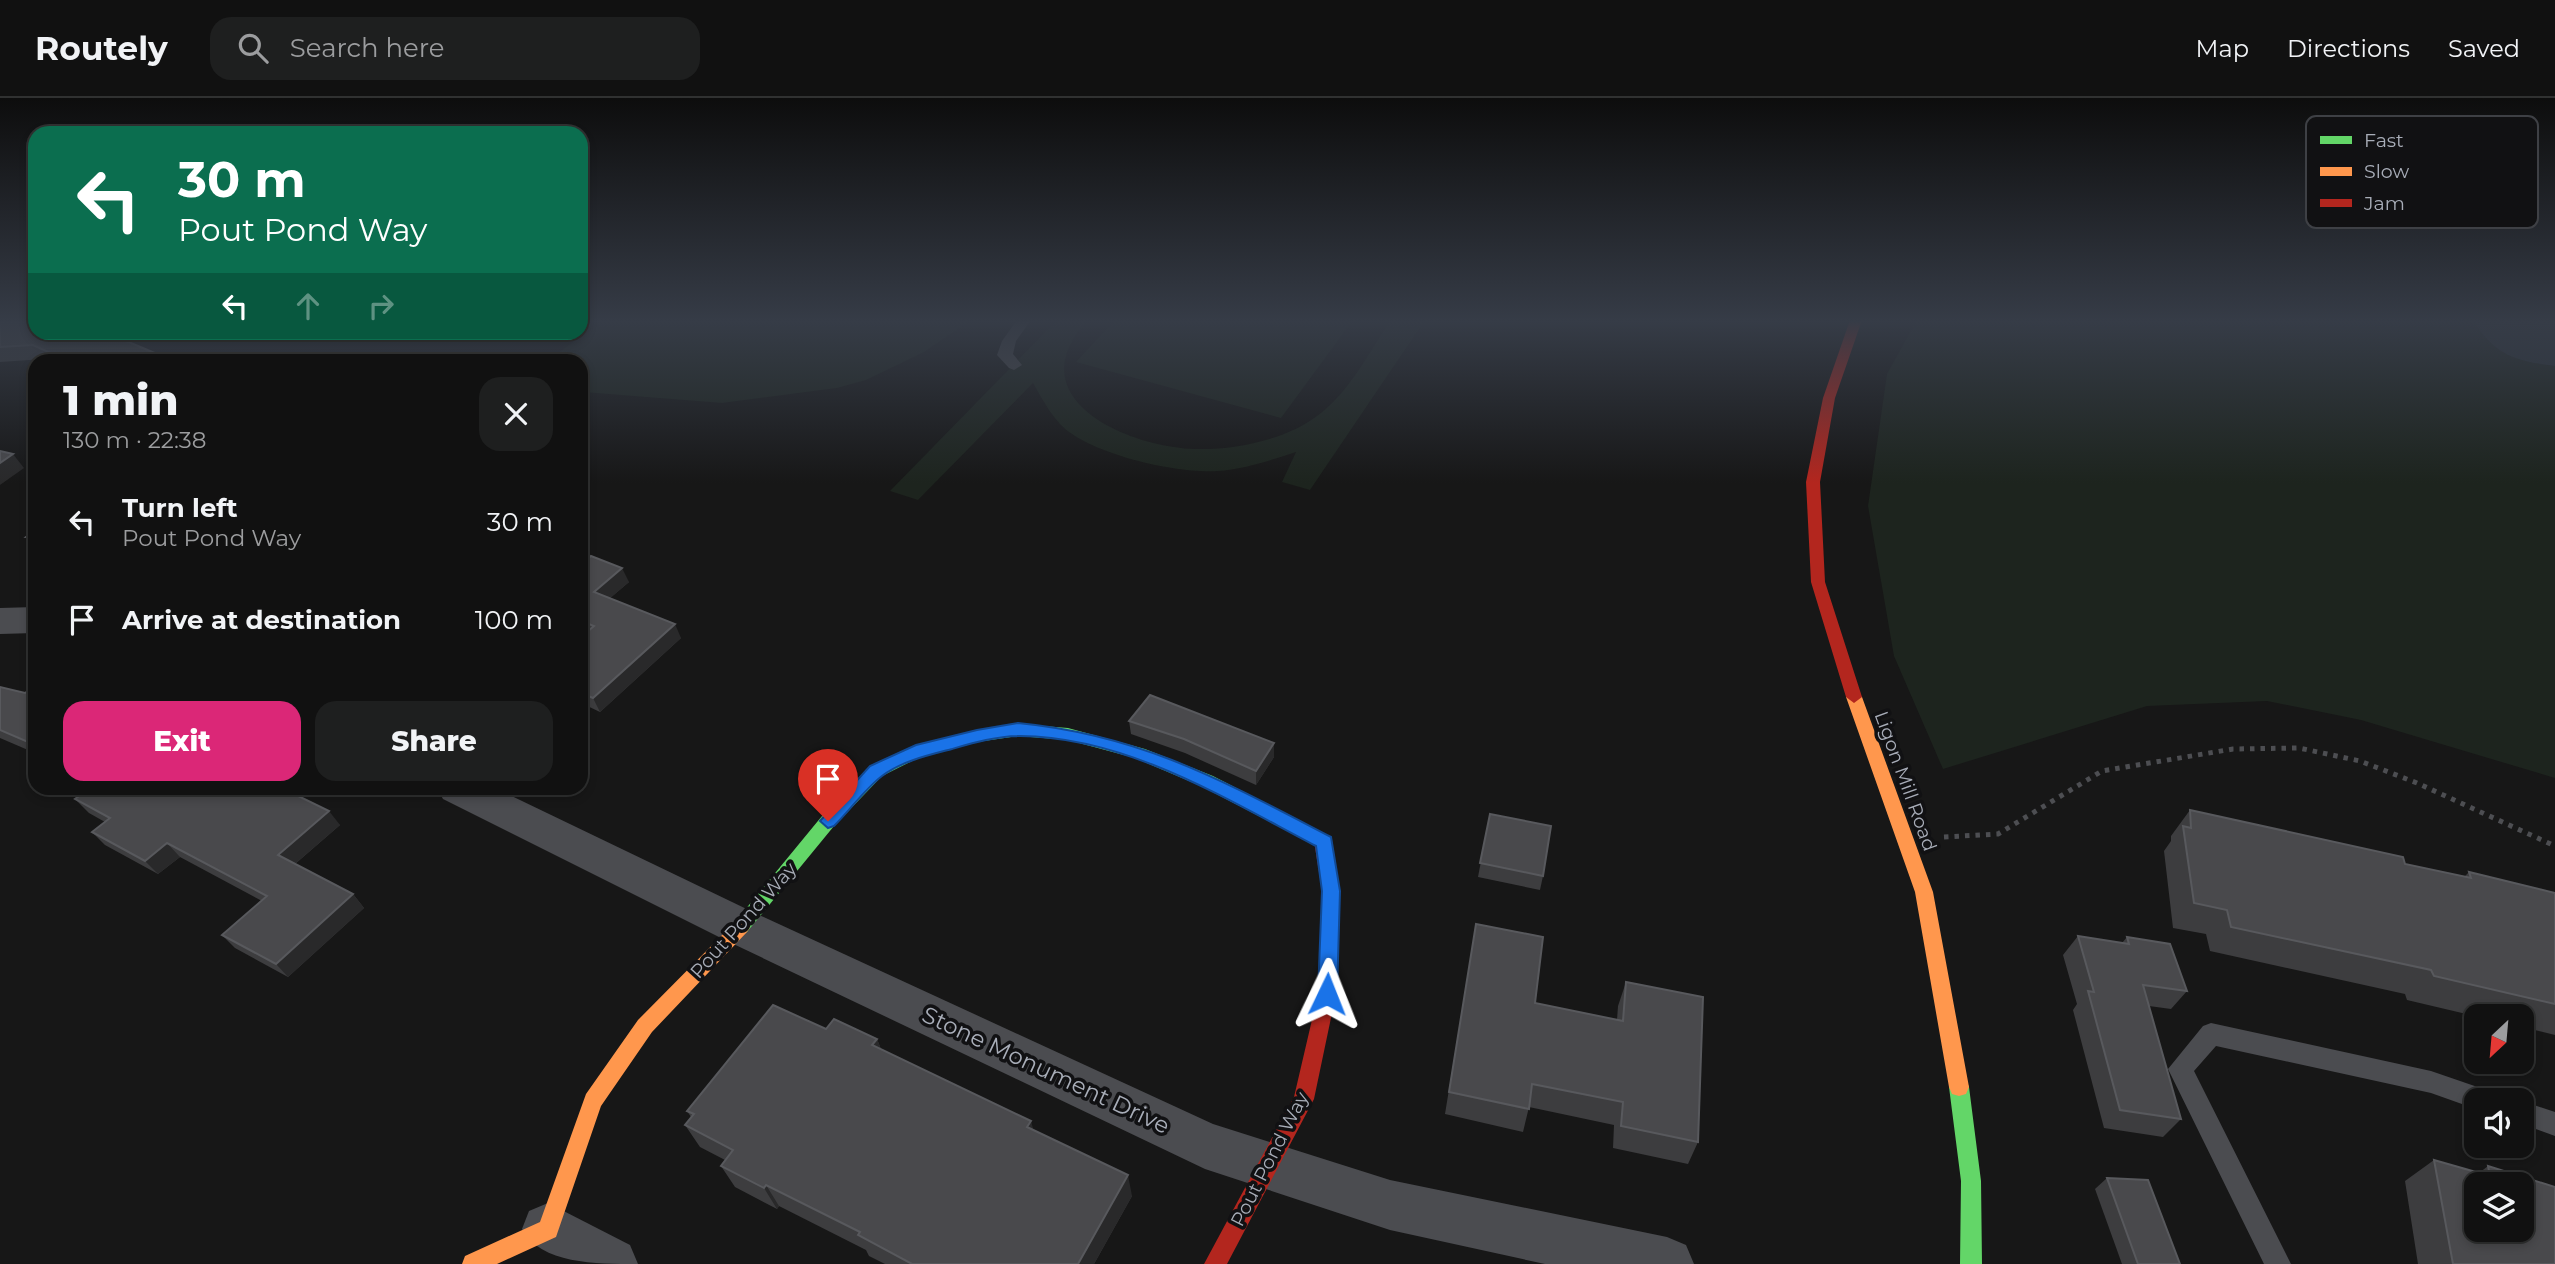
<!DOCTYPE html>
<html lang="en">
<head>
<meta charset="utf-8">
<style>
	:root { --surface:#111; --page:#1e1f1f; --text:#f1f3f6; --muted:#9c9d9f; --line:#303131; --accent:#db2777 }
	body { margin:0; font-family:Montserrat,sans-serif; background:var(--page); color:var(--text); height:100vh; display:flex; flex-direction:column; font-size:26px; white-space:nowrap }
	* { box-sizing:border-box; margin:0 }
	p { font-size:23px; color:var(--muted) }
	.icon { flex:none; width:38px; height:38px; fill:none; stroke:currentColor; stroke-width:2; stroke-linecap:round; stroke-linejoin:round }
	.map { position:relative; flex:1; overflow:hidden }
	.side { position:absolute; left:28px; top:256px; width:560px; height:441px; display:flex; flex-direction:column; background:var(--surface); border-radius:21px; box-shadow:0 4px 10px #0003,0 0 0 2px var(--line) }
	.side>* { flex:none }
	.guide { position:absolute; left:28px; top:28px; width:560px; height:214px; border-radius:21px; box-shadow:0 4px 10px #0003,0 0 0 2px var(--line); background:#0b6e4f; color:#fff; overflow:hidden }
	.needle { width:46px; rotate:206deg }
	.tools { position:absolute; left:2464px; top:906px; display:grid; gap:14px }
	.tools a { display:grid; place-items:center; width:70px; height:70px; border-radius:14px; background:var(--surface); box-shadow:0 4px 10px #0003,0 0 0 2px var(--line); font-size:35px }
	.pin { position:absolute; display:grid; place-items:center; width:60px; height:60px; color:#fff; margin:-72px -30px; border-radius:50% 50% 50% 0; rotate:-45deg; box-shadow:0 0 7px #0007 }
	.pin .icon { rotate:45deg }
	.me { position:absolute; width:77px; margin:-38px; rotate:2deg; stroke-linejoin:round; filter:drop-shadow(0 0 5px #0008) }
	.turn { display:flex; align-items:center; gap:24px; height:147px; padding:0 35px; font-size:32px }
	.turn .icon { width:91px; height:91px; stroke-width:2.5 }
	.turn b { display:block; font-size:49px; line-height:60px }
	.lanes { display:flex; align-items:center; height:66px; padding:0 35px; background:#0003; justify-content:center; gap:35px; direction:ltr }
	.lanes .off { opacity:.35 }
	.round { display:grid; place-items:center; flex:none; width:74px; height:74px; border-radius:21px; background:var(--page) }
	.overview { display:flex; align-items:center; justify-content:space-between; height:119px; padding:0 35px }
	h1 { font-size:42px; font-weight:800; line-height:52px }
	.button { display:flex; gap:14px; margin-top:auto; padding:14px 35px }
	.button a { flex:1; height:80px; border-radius:21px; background:var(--accent); color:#fff; font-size:28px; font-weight:800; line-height:80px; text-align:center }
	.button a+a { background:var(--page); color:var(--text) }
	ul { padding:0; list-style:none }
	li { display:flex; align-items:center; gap:21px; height:98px; padding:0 35px }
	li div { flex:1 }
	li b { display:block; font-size:26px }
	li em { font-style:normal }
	header { display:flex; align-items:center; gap:42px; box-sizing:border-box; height:98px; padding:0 35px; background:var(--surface); border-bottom:2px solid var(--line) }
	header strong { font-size:33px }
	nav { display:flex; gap:38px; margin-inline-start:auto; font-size:24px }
	.search { width:490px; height:63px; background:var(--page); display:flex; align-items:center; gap:18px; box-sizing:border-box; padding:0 24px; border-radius:21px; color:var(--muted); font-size:26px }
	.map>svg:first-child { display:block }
	.green { fill:#1d241e }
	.water { fill:#2a3239 }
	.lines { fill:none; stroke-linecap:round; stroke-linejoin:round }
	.path { stroke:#4d4e52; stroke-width:5; stroke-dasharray:4.5 6; stroke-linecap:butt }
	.lane { fill:#4b4c50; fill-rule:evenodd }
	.street { fill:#4b4c50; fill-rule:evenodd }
	.fast { fill:#63d668; fill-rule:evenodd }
	.slow { fill:#ff974d; fill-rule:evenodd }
	.jam { fill:#b3261e; fill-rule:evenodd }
	.wall { fill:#3d3d3f }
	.shaded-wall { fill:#29292a }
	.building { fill:#49494c; stroke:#58595d; stroke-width:2; fill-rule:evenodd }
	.route { fill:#1a73e8; stroke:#114b97; stroke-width:2 }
	.labels { text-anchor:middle; stroke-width:7; stroke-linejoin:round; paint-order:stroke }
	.street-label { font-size:19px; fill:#a8adb8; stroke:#111113 }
	.near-street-label { font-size:23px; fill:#a8adb8; stroke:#111113 }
	.key { fill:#111113; stroke:#3e4045; stroke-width:2 }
	.key-label { font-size:19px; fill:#a8adb8 }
</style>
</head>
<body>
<header>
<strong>Routely</strong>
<div class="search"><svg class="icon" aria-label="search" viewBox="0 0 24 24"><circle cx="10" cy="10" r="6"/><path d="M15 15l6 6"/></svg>Search here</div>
<nav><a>Map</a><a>Directions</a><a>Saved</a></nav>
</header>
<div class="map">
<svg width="2555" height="1166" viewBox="0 0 2555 1166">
	<rect width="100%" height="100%" fill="#171717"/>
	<!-- green -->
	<g class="green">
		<path d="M604,222h367l-47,32 -58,28 -29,8 -115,15 -139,-11 -2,-32h-22l-4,-5z"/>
		<path d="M1057,222h31c-73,78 39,127 107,129 40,1 90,-9 122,-33 32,-23 52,-64 74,-96h34l-115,170 -28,-8 14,-30c-25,8 -51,17 -78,19 -41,3 -130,-17 -158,-47 -11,-12 -19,-27 -27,-41l-115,117 -28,-9z"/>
		<path d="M1115,222h238l-72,98 -205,-56z"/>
		<path d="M1917,222h556c20,34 44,41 82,46v412l-194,-58 -94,-19 -120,5 -204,63 -49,-113 -26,-150 19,-132z"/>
	</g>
	<!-- water -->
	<path class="water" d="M2473,222h82v46c-40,-5 -61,-11 -82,-46z"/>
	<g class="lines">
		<!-- path -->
		<path class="path" d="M1944,739l54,-3 104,-63 131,-22 66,-1 61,13 57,22 138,63"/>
		<!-- lane -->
		<g class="lane">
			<path d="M1017,222h14l-15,21 -3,13 9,11 -8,5 -5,-2 -12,-13 5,-14z"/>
			<path d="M2211,925l220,48 64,22 3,8h-22v8l-45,-16 -215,-47 -22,25 97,193h-27l-96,-195 35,-43z"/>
			<path d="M2522,1003l33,11v24l-33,-12z"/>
		</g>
		<!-- street -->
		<g class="street">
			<path d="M35,509v26l-35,1v-26z"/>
			<path d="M437,690h58l262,126 456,210 177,56 277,57 19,8 8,19h-149l-155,-34 -185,-61 -480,-229 -282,-141z"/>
			<path d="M548,1105l82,42 8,19c-43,0 -97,0 -116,-35l7,-18z"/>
		</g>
		<!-- fast -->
		<g class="fast">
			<path d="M1018,626l50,4 77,21 68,27 116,60 3,5 -3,5 -6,2 -6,-2 -116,-60 -66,-28 -67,-18 -50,-4 -41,6 -57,15 -38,19 -48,50 -87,106 -6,3 -6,-3 -3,-5 3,-5 87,-106 48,-50 46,-20 61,-16z"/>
			<path d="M1959,980l7,2 3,7 12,94 1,83h-22l1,-83 -12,-94 3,-7z"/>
		</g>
		<!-- slow -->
		<g class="slow">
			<path d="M1854,593l8,6 71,195 36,195 -3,7 -7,2 -7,-2 -3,-7 -34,-195 -69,-195z"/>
			<path d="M741,821l6,3 3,5 -3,5 -95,100 -51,74 -45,131 -59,27h-35l3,-8 75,-34 46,-128 52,-74 97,-98z"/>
		</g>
		<!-- jam -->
		<g class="jam">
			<path d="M1850,222h12l-27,78 -15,84 5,100 37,115 -8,6 -8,-6 -35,-115 -5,-100 17,-84z"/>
			<path d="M1323,736l6,2 3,5 8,50 -4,103 -22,105 -87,165h-23l90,-167 24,-103 4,-103 -8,-50 3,-5z"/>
		</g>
	</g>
	<!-- wall -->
	<g class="wall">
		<path d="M0,226l165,36h-118l-3,-1 -44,3z"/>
		<path d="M35,432v17l-9,-10z"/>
		<path d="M581,466l48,18 -19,16 71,40 -81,74 -19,-9v-66l4,-3 -4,-2z"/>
		<path d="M35,588v67l-35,-15v-51l25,6z"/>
		<path d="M1129,623l145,36 -18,28 -71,-32 -54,-19z"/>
		<path d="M81,690h201l58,37 -45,39 58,30 11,14 -76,69 -53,-29 -13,-13 40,-34 -82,-44 -22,17 -53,-29 -13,-13 13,-10 -16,-9 -14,-14 12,-8z"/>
		<path d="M2190,712l215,54 59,13 5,-5 86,21v142l-33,-8v-10h-43l-72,-17 -2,-6 -195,-43 -4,-17 -33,-6 -9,-77 7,-10v-5z"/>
		<path d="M1490,716l53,62 -3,14 -62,-13z"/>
		<path d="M1476,826l59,79 82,17 1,-14 8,-24 72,160 -10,22 -75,-16 1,-23 -85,-18 -6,25 -78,-18z"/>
		<path d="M2078,838l44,7 5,-6 60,54 -16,18 -22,-3 32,113 -18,18 -59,-9 -31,-118 4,-6 -14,-49z"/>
		<path d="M826,931l51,10 4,10 153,82 98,65 -38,68h-209l-16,-8 -3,-6 -87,-44 -2,3 -42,-22 -14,-21 4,-6 -25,-13 -15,-22 6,-8 -4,-6z"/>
		<path d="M2434,1062l45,13 9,-7 67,98h-137l-13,-83z"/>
		<path d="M2107,1080l73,86h-58l-27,-75z"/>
	</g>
	<!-- shaded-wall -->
	<g class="shaded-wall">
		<path d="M13,356l11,14 -24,17v-22z"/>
		<path d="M622,470l7,14 -28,24 -7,-14z"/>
		<path d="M675,526l6,14 -81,74 -7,-14z"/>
		<path d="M1274,645v14l-18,28v-14z"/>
		<path d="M329,713l11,14 -51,44 -11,-14z"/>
		<path d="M167,745l13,14 -22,17 -13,-13z"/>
		<path d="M353,796l11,14 -76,69 -12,-13z"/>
		<path d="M877,941l9,23 -14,-17z"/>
		<path d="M1031,1023l6,22 -10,-16z"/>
		<path d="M1128,1077l4,21 -38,68h-16z"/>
		<path d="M766,1087l13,21 -2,3 -13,-21z"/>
	</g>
	<!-- building -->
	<g class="building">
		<path d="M4,222h31v12h70l57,24 -2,4h-97l1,-1 -31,-14 -33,2v-23z"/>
		<path d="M0,353l13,3 -13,9z"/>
		<path d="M35,432v8l-9,-1z"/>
		<path d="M591,458l31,12 -28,24 81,32 -82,74 -12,-5v-56l13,-11 -13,-5v-57z"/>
		<path d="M35,588v59l-35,-15v-43l25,6z"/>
		<path d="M1150,597l124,48 -18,28 -72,-32 -55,-18z"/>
		<path d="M91,690h191l47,23 -51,44 75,39 -77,70 -54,-29 45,-39 -100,-53 -22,18 -53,-29 18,-14 -35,-19z"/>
		<path d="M2190,712l213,47 2,7 66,14 -2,-6 86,21v111l-121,-28 -3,-6 -200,-43 -4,-17 -33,-7 -11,-77 8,2z"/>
		<path d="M1490,716l61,12 -8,50 -63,-13z"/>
		<path d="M1476,826l67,13 -8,66 88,18 3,-39 77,15 -5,145 -77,-16 2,-24 -91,-18 -3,25 -80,-17z"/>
		<path d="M2078,838l51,8 -2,-7 43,7 17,47 -44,-6 38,134 -61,-9 -32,-119 6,1z"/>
		<path d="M773,907l53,24 8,-10 43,20 -5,6 159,76 -4,6 101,48 -50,89h-166l-54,-29 2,-3 -94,-47 -2,3 -43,-22 12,-16 -48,-25 9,-11 -7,-3z"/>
		<path d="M2434,1062l56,16 -2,-10 67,21v77h-102zM2476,1087h46v45h-46z"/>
		<path d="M2107,1080l41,2 32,84h-42z"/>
	</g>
	<!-- sky -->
	<linearGradient id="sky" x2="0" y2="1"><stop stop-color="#0d0d0d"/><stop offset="0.58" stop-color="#363c47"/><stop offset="1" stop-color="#363c47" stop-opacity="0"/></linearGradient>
	<rect width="2555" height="385" fill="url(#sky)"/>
	<!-- route -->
	<path class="route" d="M1018,625c124,12 205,58 313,114l9,54 -3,103 -3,6 -7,3 -7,-3 -2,-6 4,-103 -6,-45c-92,-48 -189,-109 -296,-110 -23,0 -47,7 -68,13 -23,6 -50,12 -70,27 -17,13 -32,34 -48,50l-6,2 -8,-7 50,-55 46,-21 61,-15z"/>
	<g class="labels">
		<!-- street labels -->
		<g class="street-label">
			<text transform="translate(1906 683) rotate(70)" y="7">Ligon Mill Road</text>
			<text transform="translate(743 822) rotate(-48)" y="7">Pout Pond Way</text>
			<text transform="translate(1269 1061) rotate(-63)" y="7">Pout Pond Way</text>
		</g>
		<!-- near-street labels -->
		<g class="near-street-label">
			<text transform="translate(1046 972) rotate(25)" y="8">Stone Monument Drive</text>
		</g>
	</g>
	<!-- legend -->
	<rect x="2306" y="18" width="232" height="112" rx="10" class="key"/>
	<rect x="2320" y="38" width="32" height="8" fill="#63d668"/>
	<rect x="2320" y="69" width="32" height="9" fill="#ff974d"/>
	<rect x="2320" y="101" width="32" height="8" fill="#b3261e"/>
	<g class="key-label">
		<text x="2364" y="49">Fast</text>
		<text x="2364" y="80">Slow</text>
		<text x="2364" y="112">Jam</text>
	</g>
</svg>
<div class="tools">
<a><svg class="needle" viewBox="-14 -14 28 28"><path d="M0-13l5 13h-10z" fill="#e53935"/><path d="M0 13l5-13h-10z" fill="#9c9d9f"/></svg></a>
<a><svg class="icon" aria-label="sound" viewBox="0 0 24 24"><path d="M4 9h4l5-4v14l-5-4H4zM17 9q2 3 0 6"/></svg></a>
<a><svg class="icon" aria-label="layers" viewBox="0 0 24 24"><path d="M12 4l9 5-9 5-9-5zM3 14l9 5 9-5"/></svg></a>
</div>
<div class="pin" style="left:828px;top:723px;background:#d93025"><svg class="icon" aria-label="arrive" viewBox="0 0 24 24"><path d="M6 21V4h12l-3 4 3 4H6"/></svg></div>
<svg class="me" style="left:1327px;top:896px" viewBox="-20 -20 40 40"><path d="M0-17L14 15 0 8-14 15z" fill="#1a73e8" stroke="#fff" stroke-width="4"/></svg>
<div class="guide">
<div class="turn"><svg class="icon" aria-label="left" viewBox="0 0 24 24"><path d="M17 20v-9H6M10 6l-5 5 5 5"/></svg><div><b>30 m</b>Pout Pond Way</div></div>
<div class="lanes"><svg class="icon" aria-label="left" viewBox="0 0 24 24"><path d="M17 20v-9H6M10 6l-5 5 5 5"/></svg><svg class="icon off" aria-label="ahead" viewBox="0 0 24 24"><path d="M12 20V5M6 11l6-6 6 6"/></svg><svg class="icon off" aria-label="right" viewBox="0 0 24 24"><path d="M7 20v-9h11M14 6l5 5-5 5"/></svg></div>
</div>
<section class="side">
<div class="overview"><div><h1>1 min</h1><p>130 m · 22:38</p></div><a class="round"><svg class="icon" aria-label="close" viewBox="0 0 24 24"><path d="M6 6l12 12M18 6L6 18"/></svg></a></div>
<ul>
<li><svg class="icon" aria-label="left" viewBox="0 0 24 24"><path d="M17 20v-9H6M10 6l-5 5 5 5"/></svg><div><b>Turn left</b><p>Pout Pond Way</p></div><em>30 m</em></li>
<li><svg class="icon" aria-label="arrive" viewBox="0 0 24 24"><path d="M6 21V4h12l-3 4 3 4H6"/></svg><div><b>Arrive at destination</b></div><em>100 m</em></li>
</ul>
<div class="button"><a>Exit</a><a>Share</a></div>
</section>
</div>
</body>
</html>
